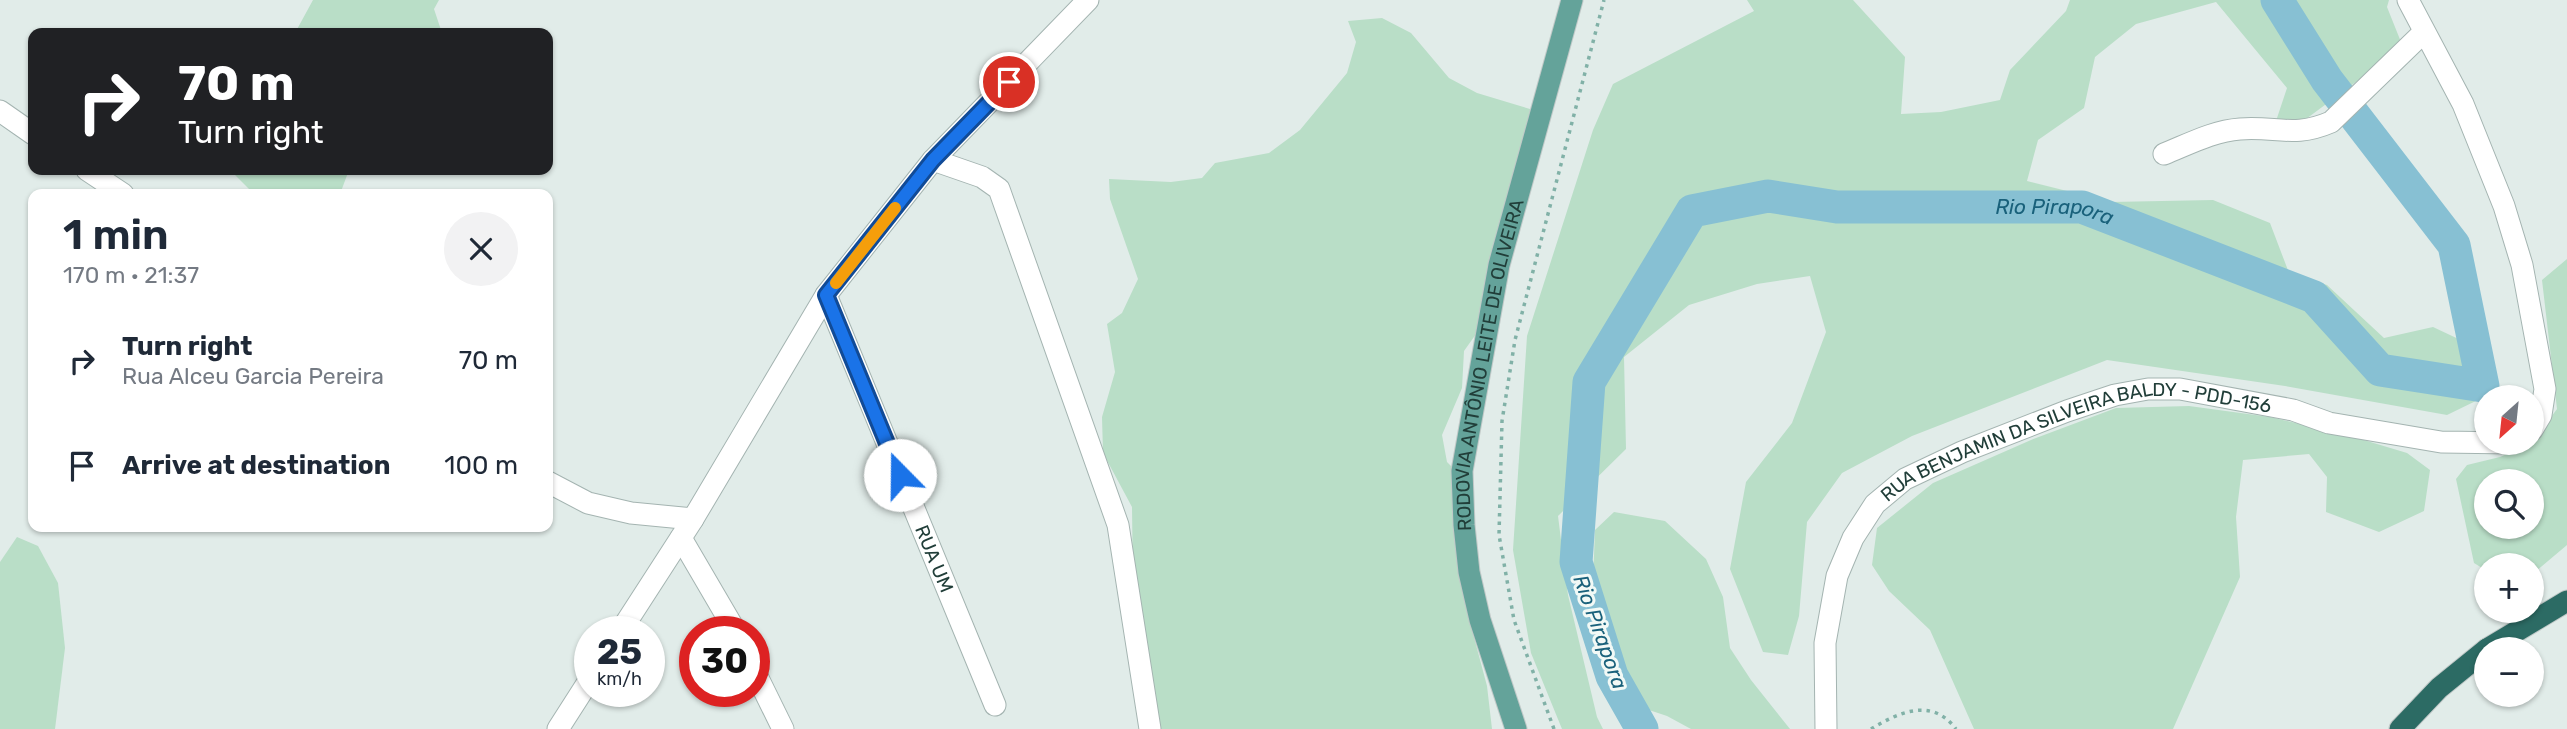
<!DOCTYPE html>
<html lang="en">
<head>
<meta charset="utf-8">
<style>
	:root { --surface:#fff; --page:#f2f2f3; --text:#1f2937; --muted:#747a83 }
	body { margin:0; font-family:Rubik,sans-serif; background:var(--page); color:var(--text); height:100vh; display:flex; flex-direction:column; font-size:26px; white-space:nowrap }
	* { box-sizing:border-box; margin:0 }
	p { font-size:23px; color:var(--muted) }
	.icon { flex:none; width:38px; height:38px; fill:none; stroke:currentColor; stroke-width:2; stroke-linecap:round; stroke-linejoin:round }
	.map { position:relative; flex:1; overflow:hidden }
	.panel { position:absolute; left:28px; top:189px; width:525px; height:343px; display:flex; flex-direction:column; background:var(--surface); border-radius:14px; box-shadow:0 2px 5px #0004 }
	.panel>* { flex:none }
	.banner { position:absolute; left:28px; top:28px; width:525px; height:147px; border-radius:14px; box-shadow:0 2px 5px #0004; background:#202124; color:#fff; overflow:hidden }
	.needle { width:46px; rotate:207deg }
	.controls { position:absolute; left:2474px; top:385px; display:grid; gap:14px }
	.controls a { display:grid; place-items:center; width:70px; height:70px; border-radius:50%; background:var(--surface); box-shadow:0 2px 5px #0004; font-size:35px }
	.speed { position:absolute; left:574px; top:616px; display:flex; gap:14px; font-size:35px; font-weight:700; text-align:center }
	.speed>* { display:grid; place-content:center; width:91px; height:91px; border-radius:50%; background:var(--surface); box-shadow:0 2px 5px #0004; line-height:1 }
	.speed small { font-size:18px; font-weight:400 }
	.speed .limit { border:10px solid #d22; background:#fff; color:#111 }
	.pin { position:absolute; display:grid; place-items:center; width:60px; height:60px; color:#fff; margin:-30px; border:4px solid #fff; border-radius:50%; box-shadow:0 2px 7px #0007 }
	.me { position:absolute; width:77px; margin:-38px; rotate:338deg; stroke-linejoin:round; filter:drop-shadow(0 0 5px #0008) }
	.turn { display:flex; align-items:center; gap:24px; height:147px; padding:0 35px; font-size:32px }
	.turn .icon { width:91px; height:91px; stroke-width:2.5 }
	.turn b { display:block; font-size:49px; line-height:60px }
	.round { display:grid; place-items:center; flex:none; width:74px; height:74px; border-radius:37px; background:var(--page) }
	.headline { display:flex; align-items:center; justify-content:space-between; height:119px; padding:0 35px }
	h1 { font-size:42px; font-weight:600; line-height:52px }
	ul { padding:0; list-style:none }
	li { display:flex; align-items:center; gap:21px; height:105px; padding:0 35px }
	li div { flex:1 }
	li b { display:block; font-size:26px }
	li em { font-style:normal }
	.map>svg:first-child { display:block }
	.green { fill:#b9dec7; fill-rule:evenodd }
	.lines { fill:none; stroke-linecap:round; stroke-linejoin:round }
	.river { stroke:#87c0d3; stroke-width:33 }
	.minor-casing { stroke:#a4b4b1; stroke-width:23 }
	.major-casing { stroke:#c1c9c8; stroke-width:23 }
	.highway-casing { stroke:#c1c9c8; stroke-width:23 }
	.path { stroke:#81b1a7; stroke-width:3.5; stroke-dasharray:3.5 5; stroke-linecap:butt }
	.minor { stroke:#fff; stroke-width:21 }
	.major { stroke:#64a39a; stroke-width:21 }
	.highway { stroke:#2c6b64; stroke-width:21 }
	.route-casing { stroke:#114b97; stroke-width:18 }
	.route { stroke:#1a73e8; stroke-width:12 }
	.slow { stroke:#f59e0b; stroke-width:12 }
	.labels { text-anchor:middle; stroke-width:6; stroke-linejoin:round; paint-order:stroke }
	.street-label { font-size:19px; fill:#213e39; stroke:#f2f9f6 }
	.water-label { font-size:21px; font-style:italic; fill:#19617b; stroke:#f2f9f6 }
</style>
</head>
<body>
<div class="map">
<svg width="2567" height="729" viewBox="0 0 2567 729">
	<rect width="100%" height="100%" fill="#e1ece9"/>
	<!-- green -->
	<g class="green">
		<path d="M313,0h126l-5,9 8,24h-147z"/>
		<path d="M1747,0h106l52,57 -4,57 40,-2 59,-12 10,-30 56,-59 4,-11h319l-2,7 16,40 -97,72 -30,2 11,-33 -71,-86 -80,22 -41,33 -11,51 -46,32 -11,41 84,21 102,-2 57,23 19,50 38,12 57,53 49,-11 51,24v46l-37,18 -162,-29 -178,-26 -195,76 -70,37 -35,49 -8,94 -11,39 -25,-3 -33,-83 16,-87 46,-59 34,-91 -16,-56 -53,8 -68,21 -65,52 2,92 -68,67 10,79 29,122 6,12h-41l-31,-76 -18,-103 14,-214 66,-206 20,-46 141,-73z"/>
		<path d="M1382,18l29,15 38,45 28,15 53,16 -2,37 -42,174 -22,31 -2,37 -20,47 5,27 26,26 -10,35 4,88 20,75 5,43h-332l-27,-144 -1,-78 -29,-54 -1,-36 13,-45 -8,-48 15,-11 16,-34 -28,-80 -1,-20 62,3 31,-4 13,-15 54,-10 31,-23 47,-57 9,-31 -8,-21z"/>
		<path d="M230,170h119l-9,24h-86z"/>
		<path d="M2567,259v286l-32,27h-3v-7h-45v6l-13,-8 -18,-84 11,-14 33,-8 32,-14 25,-34 -15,-129zM2487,481h45v46h-45z"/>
		<path d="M2189,406l81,11 77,18 60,18 23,17 -6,41 -45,21 -53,-20 1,-35 -18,-23 -66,6 -7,57 4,60 -67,152h-199l-44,-99 -41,-39 -17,-26 5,-37 56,-45 98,-43 85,-32z"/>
		<path d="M1614,512l51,9 41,38 17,38 7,51 21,32 39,49h-99l-24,-13 -30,-10 -44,-125 2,-51z"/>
		<path d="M17,537l21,9 20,37 7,65 -10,81h-55v-167z"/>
	</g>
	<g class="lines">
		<!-- river -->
		<path class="river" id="s1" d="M1642,729l-30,-53 -36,-114 13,-180 103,-171 76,-15 69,11h245l232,90 66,73 103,16 -29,-141 -127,-165 -50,-80"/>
		<!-- minor casing -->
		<g class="minor-casing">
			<g id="minor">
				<path d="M2408,0l55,104 41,102 18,59 23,124 -4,26 -9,15"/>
				<path d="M0,111l33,23"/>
				<path d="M2164,154c25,-10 49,-23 76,-25 36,-3 54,9 91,-7l93,-90"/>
				<path d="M933,160l49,17 17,12 119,336 32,204"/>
				<path d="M87,170l36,24"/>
				<path id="s2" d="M826,295l169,410"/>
				<path d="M548,482l40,21 43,10 62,6 133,-224 107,-135 155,-160"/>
				<path d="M681,538l55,94"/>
				<path d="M620,632l73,-113"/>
				<path d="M754,670l29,59"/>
				<path d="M558,729l32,-50"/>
				<path id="s3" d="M1826,729l-1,-86 12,-67 16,-38 22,-34 30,-25 57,-27 105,-41 48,-16 33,-6h32l113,21 36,13 112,19 72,1"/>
			</g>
		</g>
		<!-- major casing -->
		<g class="major-casing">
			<g id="major">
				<path id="s4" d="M1516,729l-36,-109 -11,-48 -5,-47 -2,-54 37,-206 73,-265"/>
			</g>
		</g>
		<!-- highway casing -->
		<g class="highway-casing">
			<g id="highway">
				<path d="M2487,649l80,-48"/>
				<path d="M2400,729l39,-41 48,-39"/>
			</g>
		</g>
		<!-- path -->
		<g class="path">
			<path d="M1554,729l-40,-109 -15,-85 3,-114 13,-81 89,-340"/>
			<path d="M1871,729c28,-17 61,-32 85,0"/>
		</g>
		<!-- minor -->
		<use href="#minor" class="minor"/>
		<!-- major -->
		<use href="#major" class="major"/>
		<!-- highway -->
		<use href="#highway" class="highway"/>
	</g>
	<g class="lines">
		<!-- route casing -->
		<g class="route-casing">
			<path id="route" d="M900,475l-74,-180 107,-135 76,-78"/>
		</g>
		<!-- route -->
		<use href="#route" class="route"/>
		<!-- slow -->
		<path class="slow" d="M836,283l59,-75"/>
	</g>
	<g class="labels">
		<!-- street labels -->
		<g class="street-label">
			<text dy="7" stroke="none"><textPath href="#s4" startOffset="374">RODOVIA ANTÔNIO LEITE DE OLIVEIRA</textPath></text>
			<text dy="7" stroke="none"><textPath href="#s3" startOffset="453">RUA BENJAMIN DA SILVEIRA BALDY - PDD-156</textPath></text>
			<text dy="7" stroke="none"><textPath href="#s2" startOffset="285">RUA UM</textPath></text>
		</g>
		<!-- water labels -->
		<g class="water-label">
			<text dy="7" stroke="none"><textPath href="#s1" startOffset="926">Rio Pirapora</textPath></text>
			<text transform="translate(1600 632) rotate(70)" y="7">Rio Pirapora</text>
		</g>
	</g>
</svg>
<div class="controls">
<a><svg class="needle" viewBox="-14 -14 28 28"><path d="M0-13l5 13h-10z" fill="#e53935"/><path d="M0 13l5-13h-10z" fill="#747a83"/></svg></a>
<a><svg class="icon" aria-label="search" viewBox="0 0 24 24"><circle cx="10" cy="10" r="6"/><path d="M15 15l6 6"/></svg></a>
<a>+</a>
<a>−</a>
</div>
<div class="speed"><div>25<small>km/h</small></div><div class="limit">30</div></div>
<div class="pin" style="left:1009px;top:82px;background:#d93025"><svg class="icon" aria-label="arrive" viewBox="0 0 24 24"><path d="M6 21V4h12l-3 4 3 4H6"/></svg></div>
<svg class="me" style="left:900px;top:475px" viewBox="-20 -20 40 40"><circle r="19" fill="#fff"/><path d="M0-13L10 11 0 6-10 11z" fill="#1a73e8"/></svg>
<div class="banner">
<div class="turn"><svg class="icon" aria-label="right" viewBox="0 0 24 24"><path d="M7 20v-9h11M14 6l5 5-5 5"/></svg><div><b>70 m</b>Turn right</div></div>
</div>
<section class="panel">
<div class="headline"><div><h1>1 min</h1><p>170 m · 21:37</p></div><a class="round"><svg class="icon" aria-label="close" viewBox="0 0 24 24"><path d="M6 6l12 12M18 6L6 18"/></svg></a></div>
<ul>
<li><svg class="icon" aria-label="right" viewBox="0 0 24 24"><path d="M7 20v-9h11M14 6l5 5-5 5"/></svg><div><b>Turn right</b><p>Rua Alceu Garcia Pereira</p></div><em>70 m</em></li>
<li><svg class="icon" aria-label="arrive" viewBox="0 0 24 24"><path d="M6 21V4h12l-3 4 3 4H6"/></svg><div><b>Arrive at destination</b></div><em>100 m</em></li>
</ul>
</section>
</div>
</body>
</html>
